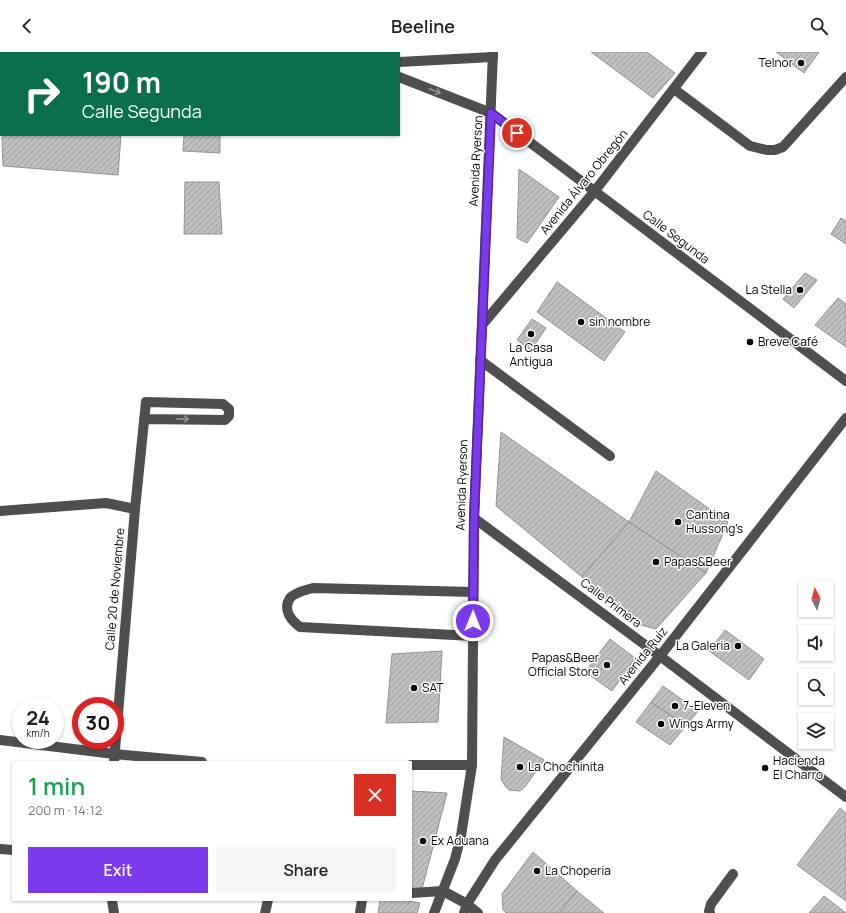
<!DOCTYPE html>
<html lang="en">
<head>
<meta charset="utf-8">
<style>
	:root { --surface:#fff; --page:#f6f6f6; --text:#222; --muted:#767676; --accent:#7c3aed }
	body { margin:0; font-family:Manrope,sans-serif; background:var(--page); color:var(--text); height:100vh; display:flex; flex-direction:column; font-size:15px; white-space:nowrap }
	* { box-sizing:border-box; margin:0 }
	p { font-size:13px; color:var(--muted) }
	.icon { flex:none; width:22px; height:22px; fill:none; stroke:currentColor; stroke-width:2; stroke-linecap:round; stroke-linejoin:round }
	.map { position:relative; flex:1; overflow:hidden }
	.details { position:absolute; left:12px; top:709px; width:400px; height:140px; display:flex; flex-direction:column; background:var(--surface); border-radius:0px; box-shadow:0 1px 3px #0004 }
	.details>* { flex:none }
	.guide { position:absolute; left:0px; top:0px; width:400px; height:84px; box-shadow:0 1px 3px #0004; background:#0b6e4f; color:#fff; overflow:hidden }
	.needle { width:26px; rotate:354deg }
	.buttons { position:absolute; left:798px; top:529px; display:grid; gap:8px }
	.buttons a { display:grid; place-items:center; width:36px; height:36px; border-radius:0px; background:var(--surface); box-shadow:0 1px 3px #0004; font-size:20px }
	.speed { position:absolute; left:12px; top:645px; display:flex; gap:8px; font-size:20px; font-weight:700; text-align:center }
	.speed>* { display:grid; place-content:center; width:52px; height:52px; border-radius:50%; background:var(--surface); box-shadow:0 1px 3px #0004; line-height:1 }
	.speed small { font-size:10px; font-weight:400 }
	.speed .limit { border:6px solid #d22; background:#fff; color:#111 }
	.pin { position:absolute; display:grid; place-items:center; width:34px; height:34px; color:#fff; margin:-17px; border:2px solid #fff; border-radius:50%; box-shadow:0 1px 4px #0007 }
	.me { position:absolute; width:44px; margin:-22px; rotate:0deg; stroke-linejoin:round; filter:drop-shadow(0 0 3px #0008) }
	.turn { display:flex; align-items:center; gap:14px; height:84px; padding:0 16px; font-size:18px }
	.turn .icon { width:52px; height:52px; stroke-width:2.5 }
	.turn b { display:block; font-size:28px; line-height:34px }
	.round { display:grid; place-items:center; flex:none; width:42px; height:42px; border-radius:0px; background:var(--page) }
	.head { display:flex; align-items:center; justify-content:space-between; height:68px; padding:0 16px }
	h1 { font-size:24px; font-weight:600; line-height:30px; color:#1e9e55 }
	.action { display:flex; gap:8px; margin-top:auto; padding:8px 16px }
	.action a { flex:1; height:46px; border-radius:0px; background:var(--accent); color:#fff; font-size:16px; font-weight:600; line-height:46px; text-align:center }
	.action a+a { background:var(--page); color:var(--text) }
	header { display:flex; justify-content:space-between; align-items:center; height:52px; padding:0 16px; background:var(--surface); font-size:18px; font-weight:600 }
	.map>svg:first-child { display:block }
	.building { fill:url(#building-hatch); stroke:#939393 }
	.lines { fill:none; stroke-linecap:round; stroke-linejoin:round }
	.minor { stroke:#4f4f4f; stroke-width:10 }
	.oneway { stroke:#959595 }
	.route-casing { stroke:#51269a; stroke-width:10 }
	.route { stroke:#7c3aed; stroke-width:7 }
	.poi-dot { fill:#000; stroke:#fff; stroke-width:1.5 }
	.labels { text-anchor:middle; stroke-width:3; stroke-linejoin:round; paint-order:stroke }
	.poi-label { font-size:12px; fill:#000; stroke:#fff; text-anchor:start }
	.street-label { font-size:12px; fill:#000; stroke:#fff }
</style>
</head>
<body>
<header><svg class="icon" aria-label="back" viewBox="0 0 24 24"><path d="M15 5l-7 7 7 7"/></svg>Beeline<svg class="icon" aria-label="search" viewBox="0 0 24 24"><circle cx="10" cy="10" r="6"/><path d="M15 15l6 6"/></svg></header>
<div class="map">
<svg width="846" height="861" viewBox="0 0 846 861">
	<defs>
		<pattern id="building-hatch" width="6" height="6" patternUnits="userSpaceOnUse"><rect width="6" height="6" fill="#bfbfbf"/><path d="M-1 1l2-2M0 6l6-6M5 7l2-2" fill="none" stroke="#a2a2a2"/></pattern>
	</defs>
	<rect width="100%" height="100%" fill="#fff"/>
	<!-- building -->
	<g class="building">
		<path d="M591,0h56l28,21 -22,25z"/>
		<path d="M776,0h43l-15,21z"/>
		<path d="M4,83h117l-3,40 -115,-9 -1,-28z"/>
		<path d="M184,83h36v18l-37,-2z"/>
		<path d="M519,117l40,28 -32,46 -10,-5z"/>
		<path d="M185,130h34l3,52h-38z"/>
		<path d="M841,166l5,3v23l-15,-10z"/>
		<path d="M805,221l12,7 -23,28 -11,-9z"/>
		<path d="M557,230l68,50 -21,29 -67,-49z"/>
		<path d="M838,246l8,6v43l-31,-22z"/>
		<path d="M532,267l14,9 -15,22 -14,-10z"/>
		<path d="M501,380l128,90 -47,55 -86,-71z"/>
		<path d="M656,419l72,51 -22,51 -77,-51z"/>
		<path d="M629,470l77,51 -50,56 -23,-6 -51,-46z"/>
		<path d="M725,578l39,29 -15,21 -40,-29z"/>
		<path d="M610,587l25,19 -23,33 -27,-19z"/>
		<path d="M442,599l-4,71 -52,1 6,-69z"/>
		<path d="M663,634l35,25 -12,15 -35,-24z"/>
		<path d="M651,650l35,24 -16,19 -34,-23z"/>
		<path d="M504,685l40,23 -19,27 -5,4 -11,-1 -4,-4 -4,-7z"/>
		<path d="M411,739l36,2 -26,100 -10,-4z"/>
		<path d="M840,756l6,5v88l-49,-36z"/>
		<path d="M533,800l44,39 -18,22h-53l-3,-3 -1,-16z"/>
		<path d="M577,839l27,22h-45z"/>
		<path d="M824,844l22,17h-37z"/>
		<path d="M380,848h24l16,3 -3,10h-39z"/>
	</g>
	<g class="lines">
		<!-- minor -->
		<g class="minor">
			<path d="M13,0v1"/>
			<path d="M399,10l94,-5"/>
			<path d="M399,25l92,36 355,268"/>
			<path d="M674,37l76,57 17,4h8l8,-3 63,-70"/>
			<path d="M0,72l1,-2"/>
			<path d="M482,273l112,-133 108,-140"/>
			<path d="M480,308l130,96"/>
			<path d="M0,459l106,-8 29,6"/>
			<path d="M474,466l186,138 186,141"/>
			<path d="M473,584l-173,-9c-8,-6 -18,-17 -10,-29 5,-6 16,-8 23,-10l160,4"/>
			<path d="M0,688l114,14 88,8"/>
			<path d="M114,710l21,-253 11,-107 77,2 6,5v7l-4,4 -81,-1"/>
			<path d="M411,713h61"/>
			<path d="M0,797l13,1"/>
			<path d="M443,839l24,13 11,9"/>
			<path d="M411,841l32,-2"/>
			<path d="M112,848l2,13"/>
			<path d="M265,861l3,-13"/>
			<path d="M360,861l2,-13"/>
			<path d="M434,861l21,-54 6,-23 11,-71 2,-247 19,-466"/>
			<path d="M464,861l3,-9 28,-44 165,-204 186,-238"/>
			<path d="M710,861l-1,-2 2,-7 22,-30"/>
		</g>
	</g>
	<!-- one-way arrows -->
	<defs><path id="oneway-shaft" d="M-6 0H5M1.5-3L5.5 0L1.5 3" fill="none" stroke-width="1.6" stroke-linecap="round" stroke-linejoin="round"/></defs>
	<g class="oneway">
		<use href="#oneway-shaft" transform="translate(435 39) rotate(22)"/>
		<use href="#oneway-shaft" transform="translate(183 367) rotate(1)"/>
	</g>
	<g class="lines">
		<!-- route casing -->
		<g class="route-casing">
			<path id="route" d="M473,569l1,-103 17,-405 26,20"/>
		</g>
		<!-- route -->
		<use href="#route" class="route"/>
	</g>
	<!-- markers -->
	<g class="poi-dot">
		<circle cx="801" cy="11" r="4"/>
		<circle cx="800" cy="238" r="4"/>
		<circle cx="581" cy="270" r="4"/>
		<circle cx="531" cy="282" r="4"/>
		<circle cx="750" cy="290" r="4"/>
		<circle cx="678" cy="470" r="4"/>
		<circle cx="656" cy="510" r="4"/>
		<circle cx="738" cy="594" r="4"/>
		<circle cx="607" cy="613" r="4"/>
		<circle cx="414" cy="636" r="4"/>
		<circle cx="675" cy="654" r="4"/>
		<circle cx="661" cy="672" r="4"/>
		<circle cx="520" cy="715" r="4"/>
		<circle cx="765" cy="716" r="4"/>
		<circle cx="423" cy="789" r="4"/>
		<circle cx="537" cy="819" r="4"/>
	</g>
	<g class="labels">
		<!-- poi labels -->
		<g class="poi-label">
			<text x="793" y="15" text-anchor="end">Telnor</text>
			<text x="792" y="242" text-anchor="end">La Stella</text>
			<text x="589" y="274">sin nombre</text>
			<text x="758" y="294">Breve Café</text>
			<text x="531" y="300" text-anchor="middle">La Casa<tspan x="531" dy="14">Antigua</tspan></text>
			<text x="686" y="467">Cantina<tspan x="686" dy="14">Hussong's</tspan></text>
			<text x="664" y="514">Papas&amp;Beer</text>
			<text x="730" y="598" text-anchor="end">La Galeria</text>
			<text x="599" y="610" text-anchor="end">Papas&amp;Beer<tspan x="599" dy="14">Official Store</tspan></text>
			<text x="422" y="640">SAT</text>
			<text x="683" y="658">7-Eleven</text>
			<text x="669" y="676">Wings Army</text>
			<text x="773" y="713">Hacienda<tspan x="773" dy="14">El Charro</tspan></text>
			<text x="528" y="719">La Chochinita</text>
			<text x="431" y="793">Ex Aduana</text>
			<text x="545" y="823">La Choperia</text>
		</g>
		<!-- street labels -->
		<g class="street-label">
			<text transform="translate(476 109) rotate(-87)" y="4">Avenida Ryerson</text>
			<text transform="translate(584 130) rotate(-51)" y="4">Avenida Álvaro Obregón</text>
			<text transform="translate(676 185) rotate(37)" y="4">Calle Segunda</text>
			<text transform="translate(462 433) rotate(-88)" y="4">Avenida Ryerson</text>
			<text transform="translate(115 537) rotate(-85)" y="4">Calle 20 de Noviembre</text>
			<text transform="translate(611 551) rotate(37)" y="4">Calle Primera</text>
			<text transform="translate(643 604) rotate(-51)" y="4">Avenida Ruíz</text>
		</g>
	</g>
</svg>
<div class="buttons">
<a><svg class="needle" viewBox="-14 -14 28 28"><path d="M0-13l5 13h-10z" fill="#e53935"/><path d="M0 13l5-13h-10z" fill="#767676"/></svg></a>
<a><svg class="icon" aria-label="sound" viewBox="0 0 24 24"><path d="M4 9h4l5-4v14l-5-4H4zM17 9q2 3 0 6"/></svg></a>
<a><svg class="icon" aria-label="search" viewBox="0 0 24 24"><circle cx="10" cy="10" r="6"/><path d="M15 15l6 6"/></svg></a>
<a><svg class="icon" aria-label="layers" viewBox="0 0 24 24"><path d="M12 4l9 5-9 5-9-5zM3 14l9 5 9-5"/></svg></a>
</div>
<div class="speed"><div>24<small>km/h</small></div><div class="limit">30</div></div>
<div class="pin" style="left:517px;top:81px;background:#d93025"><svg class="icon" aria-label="arrive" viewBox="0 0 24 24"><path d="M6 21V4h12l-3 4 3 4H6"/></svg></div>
<svg class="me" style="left:473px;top:569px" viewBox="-20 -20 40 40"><circle r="17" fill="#7c3aed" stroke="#fff" stroke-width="3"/><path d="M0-11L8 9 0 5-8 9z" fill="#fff"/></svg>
<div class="guide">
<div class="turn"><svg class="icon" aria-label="right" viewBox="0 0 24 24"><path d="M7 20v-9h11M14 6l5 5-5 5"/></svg><div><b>190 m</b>Calle Segunda</div></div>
</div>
<section class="details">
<div class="head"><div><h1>1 min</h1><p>200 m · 14:12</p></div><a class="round" style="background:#d93025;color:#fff"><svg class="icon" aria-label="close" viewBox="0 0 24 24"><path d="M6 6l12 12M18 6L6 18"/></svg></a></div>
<div class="action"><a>Exit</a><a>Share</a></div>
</section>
</div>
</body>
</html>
